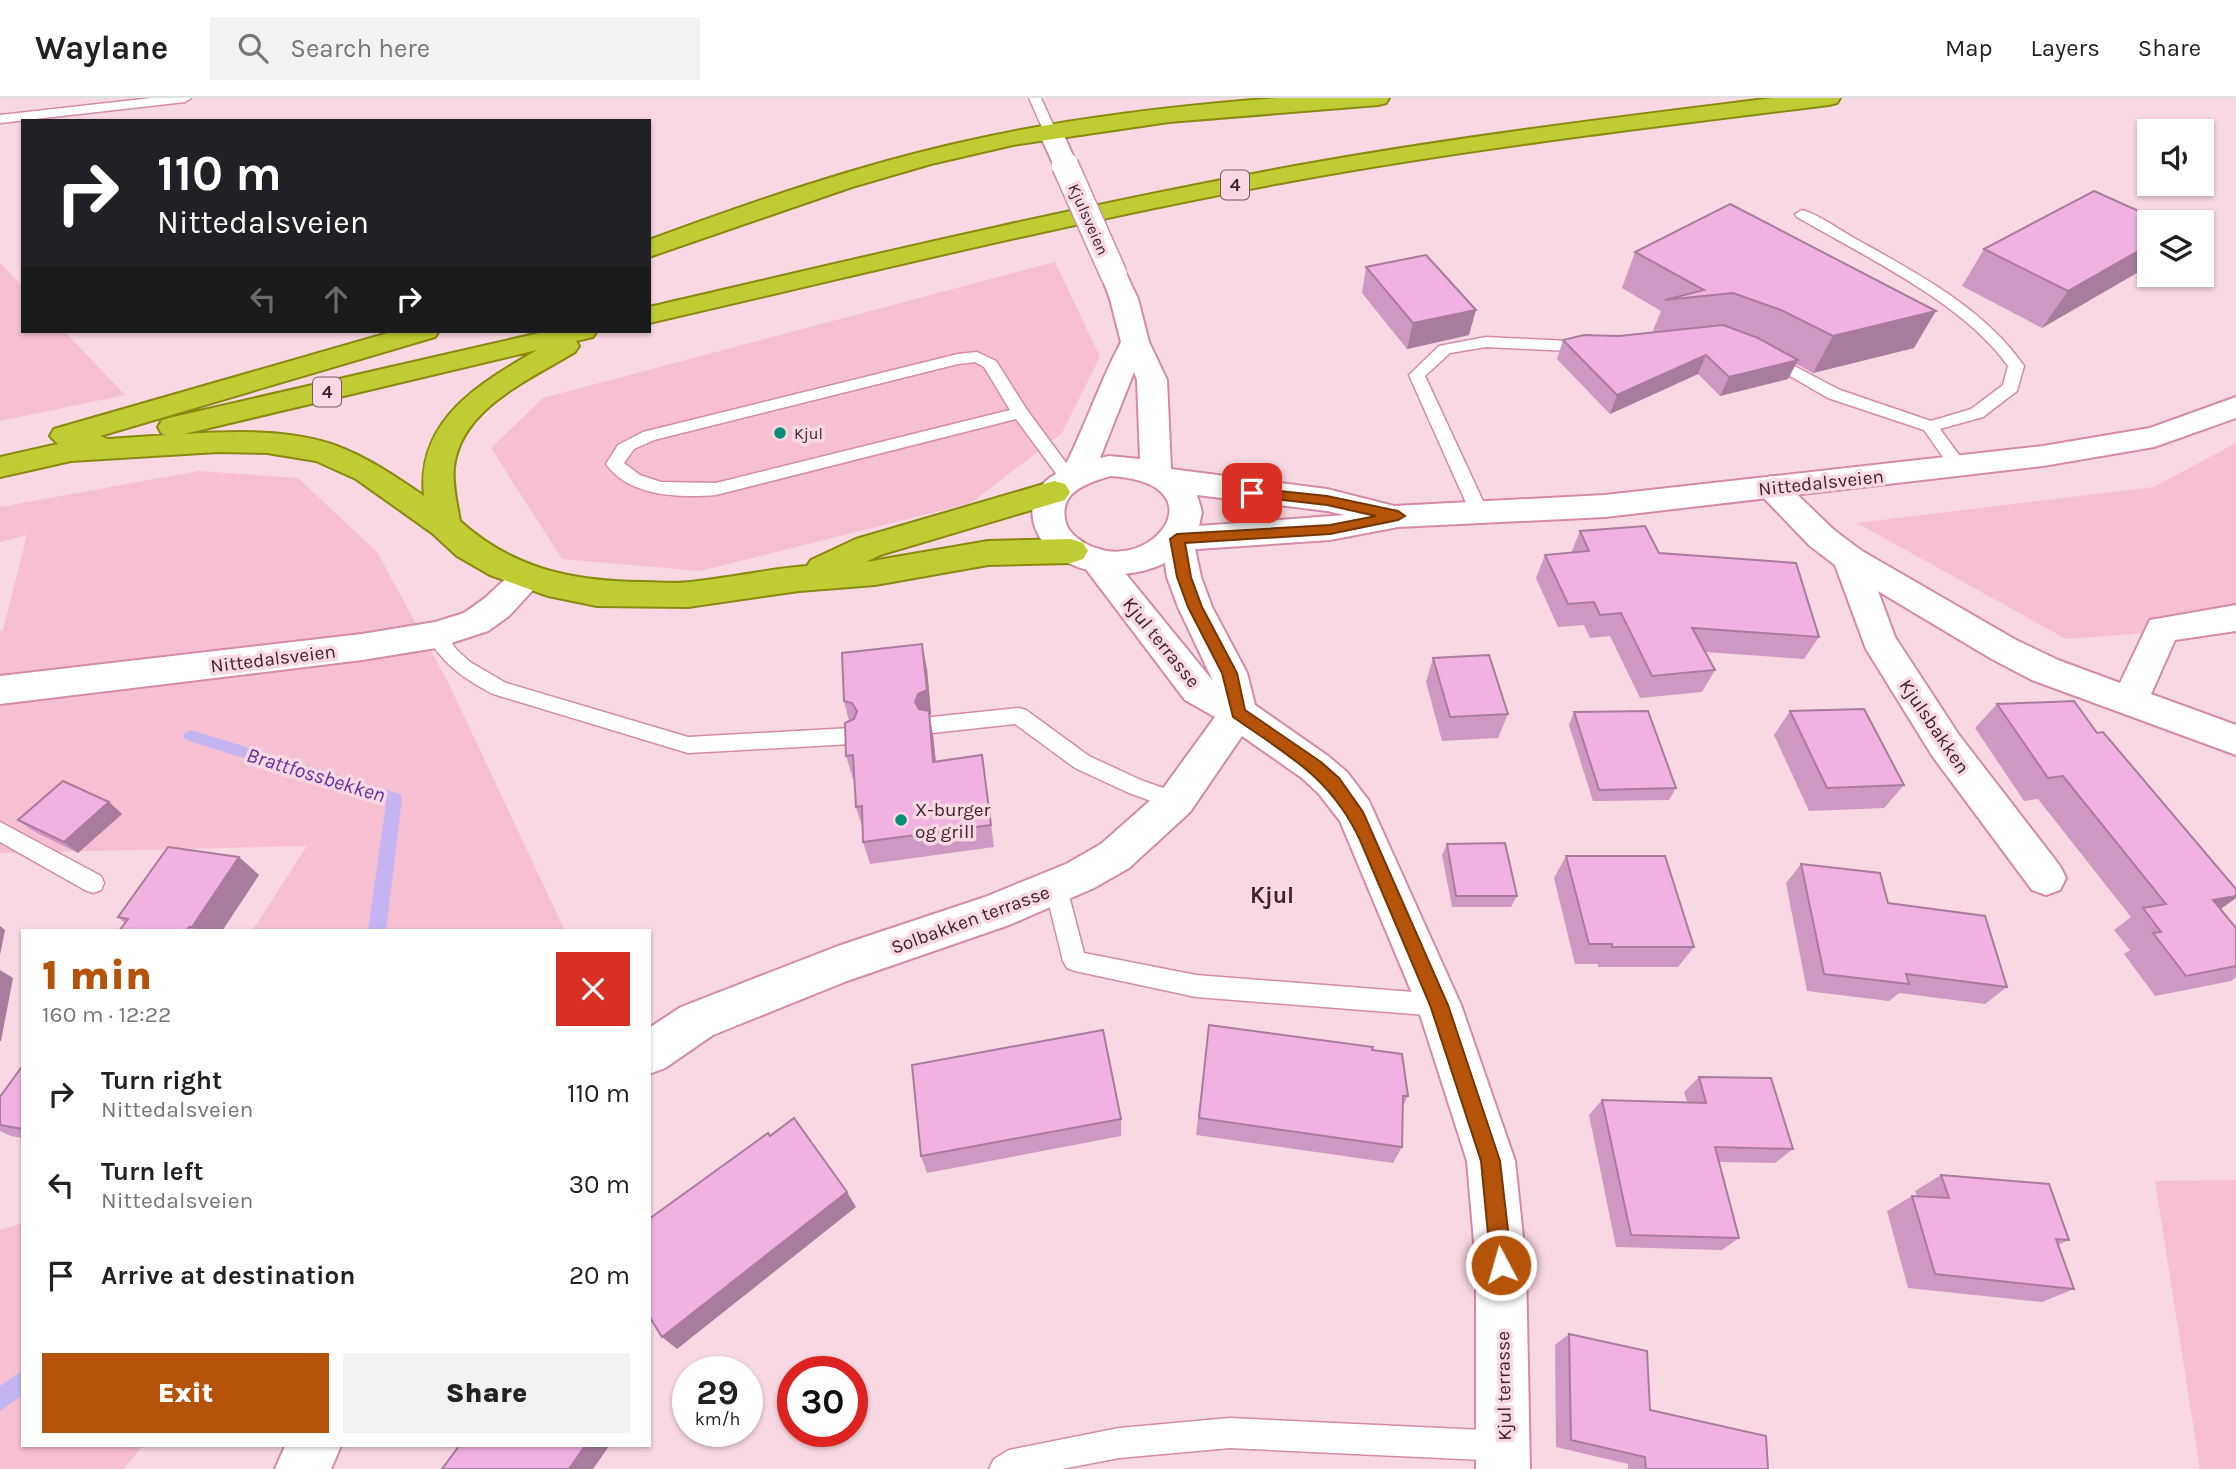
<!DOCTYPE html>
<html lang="en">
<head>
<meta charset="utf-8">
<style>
	:root { --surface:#fff; --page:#f2f2f2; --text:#222; --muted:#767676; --line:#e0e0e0; --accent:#b45309 }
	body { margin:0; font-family:Karla,sans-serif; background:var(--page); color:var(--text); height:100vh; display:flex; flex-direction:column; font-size:26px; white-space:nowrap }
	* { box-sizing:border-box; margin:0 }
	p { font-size:23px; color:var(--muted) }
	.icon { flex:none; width:38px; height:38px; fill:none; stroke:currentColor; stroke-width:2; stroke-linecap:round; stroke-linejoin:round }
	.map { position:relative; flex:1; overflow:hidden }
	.side { position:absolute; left:21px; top:831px; width:630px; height:518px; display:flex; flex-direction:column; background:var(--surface); border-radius:0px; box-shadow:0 2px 5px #0004 }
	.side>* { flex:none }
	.top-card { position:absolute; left:21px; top:21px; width:630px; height:214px; border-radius:0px; box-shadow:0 2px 5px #0004; background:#202124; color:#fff; overflow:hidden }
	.buttons { position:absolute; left:2137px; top:21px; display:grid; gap:14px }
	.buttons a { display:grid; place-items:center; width:77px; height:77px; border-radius:0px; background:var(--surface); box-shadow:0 2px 5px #0004; font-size:35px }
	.speed { position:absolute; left:672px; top:1258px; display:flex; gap:14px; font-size:35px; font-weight:700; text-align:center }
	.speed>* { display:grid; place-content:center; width:91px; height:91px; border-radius:50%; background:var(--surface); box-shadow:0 2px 5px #0004; line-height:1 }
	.speed small { font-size:18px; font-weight:400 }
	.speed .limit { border:10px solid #d22; background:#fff; color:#111 }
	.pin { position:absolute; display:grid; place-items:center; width:60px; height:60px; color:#fff; margin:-30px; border-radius:14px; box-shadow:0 4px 10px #0006 }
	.me { position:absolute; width:77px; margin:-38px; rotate:354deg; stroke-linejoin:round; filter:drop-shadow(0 0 5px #0008) }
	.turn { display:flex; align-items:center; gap:24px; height:147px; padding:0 21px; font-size:32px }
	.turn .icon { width:91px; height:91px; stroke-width:2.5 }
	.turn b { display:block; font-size:49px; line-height:60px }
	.lanes { display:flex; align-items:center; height:66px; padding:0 21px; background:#0003; justify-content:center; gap:35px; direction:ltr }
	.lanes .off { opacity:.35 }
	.round { display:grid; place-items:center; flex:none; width:74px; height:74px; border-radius:0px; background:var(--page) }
	.summary { display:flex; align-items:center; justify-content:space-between; height:119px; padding:0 21px }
	h1 { font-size:42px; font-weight:800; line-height:52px; color:var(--accent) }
	.button { display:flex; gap:14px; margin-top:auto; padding:14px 21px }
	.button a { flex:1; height:80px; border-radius:0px; background:var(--accent); color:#fff; font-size:28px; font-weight:800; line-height:80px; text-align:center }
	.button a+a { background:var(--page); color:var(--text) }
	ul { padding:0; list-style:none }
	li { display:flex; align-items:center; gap:21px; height:91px; padding:0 21px }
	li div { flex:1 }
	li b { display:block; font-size:26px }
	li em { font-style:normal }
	header { display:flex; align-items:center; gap:42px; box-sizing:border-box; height:98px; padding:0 35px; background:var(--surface); border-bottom:2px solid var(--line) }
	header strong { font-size:33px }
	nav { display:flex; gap:38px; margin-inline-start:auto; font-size:24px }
	.search { width:490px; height:63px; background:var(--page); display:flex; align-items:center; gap:18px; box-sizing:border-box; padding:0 24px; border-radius:0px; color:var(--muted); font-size:26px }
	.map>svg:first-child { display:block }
	.green { fill:#f7bfd2 }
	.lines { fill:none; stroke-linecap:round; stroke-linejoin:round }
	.stream { fill:#c4b5f2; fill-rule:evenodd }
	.service-casing { stroke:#d58ba7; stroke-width:3 }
	.minor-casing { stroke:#d58ba7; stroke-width:4 }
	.secondary-casing { stroke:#d58ba7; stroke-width:4 }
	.trunk-casing { stroke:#898910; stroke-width:4 }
	.service { fill:#fff; fill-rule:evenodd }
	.minor { fill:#fff; fill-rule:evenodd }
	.secondary { fill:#fff; fill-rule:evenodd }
	.trunk { fill:#c0cc33; fill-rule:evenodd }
	.secondary-bridge-casing { stroke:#d58ba7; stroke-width:29; stroke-linecap:butt }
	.secondary-bridge { stroke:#fff; stroke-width:26 }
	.wall { fill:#cf98c2 }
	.shaded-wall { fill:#a97c9e }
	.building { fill:#f1b1e1; stroke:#a97c9e; stroke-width:2 }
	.route { fill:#b45309; stroke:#753606; stroke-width:2 }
	.poi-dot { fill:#038e77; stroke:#f8d8e2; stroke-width:2.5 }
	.labels { text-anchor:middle; stroke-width:7; stroke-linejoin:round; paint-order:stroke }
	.far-street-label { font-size:16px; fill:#40222e; stroke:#f8d8e2 }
	.far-poi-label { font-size:16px; fill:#40222e; stroke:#f8d8e2; text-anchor:start }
	.shield { fill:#f8d8e2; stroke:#775964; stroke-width:2 }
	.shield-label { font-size:18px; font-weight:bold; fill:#40222e }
	.street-label { font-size:19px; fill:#40222e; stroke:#f8d8e2 }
	.poi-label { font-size:19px; fill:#40222e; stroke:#f8d8e2; text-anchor:start }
	.water-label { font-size:21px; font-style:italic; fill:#5d33a4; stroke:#f8d8e2 }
	.quarter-label { font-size:23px; font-weight:bold; fill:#40222e; stroke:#f8d8e2 }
</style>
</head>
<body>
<header>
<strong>Waylane</strong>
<div class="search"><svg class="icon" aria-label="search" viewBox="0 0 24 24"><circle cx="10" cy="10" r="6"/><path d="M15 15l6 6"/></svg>Search here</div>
<nav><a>Map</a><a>Layers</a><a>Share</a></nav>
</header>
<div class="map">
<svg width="2236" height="1371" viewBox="0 0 2236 1371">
	<rect width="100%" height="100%" fill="#f8d8e2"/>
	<!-- green -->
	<g class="green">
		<path d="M1055,164l45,95 -38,76 -91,70 -271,68 -138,-12 -71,-111 52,-50z"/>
		<path d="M0,165l23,24v44h41l61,64 -125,26z"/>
		<path d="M2236,345v183l-170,13 -209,-116 297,-36z"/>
		<path d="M199,373l99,7 79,74 71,130 117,249h-313l55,-85 -307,7v-222l3,-1 24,-95 -27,7v-35z"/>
		<path d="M2236,1082v289h-36l-45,-288z"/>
		<path d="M23,1125v223h120l-20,23h-123v-239z"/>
	</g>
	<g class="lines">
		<!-- stream -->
		<g class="stream">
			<path d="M191,632l209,64 2,5 -16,132h-18l18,-128 -200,-63 -3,-4 3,-4z"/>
			<path d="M23,1272v25l-23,16v-25z"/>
		</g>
		<!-- service casing -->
		<g class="service-casing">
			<g id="service">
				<path d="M152,0h39l-6,4 -185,21v-8z"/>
				<path d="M1029,0h12l15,33 -1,3h-10z"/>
				<path d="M1802,112c18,5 36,19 52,28 61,34 130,70 170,128l-7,25 -34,26 -43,12 27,37 -3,4h-12l-28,-40 -96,-32 -67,-39 8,-5 6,2 65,34 91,31 40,-12 32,-24 5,-19c-44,-63 -144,-110 -211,-149l-2,-3z"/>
				<path d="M1486,239l102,5 8,5 -8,5 -102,-5 -36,6 -25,23 64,138 -9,6 -9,-6 -62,-139 30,-29z"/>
				<path d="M977,254l19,9 31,49 48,65 3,4 -3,4h-12l-47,-64 -300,76c-35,3 -87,2 -110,-31l12,-19 25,-13 315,-78zM975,264l9,5 26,43 -294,73 -55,-1 -21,-7 -16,-12 10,-14 20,-9 304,-76z"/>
				<path d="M436,530l7,2 13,19 14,13 36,21 182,54 163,-9 7,2 3,6 -3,6 -7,2 -163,9 -195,-59c-29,-15 -50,-30 -67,-59l3,-5z"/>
				<path d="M1019,610l7,2 63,46 54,25 41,14 3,6 -3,6 -8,3 -47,-17 -54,-25 -60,-44 -83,9 -7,-2 -3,-6 3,-6 7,-2z"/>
				<path d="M0,724l101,54 3,7 -3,7 -8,3 -8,-3 -85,-48z"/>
				<path d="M1056,780l8,3 3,7 17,65 112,22 243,19 8,3 4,8 -4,8 -8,3 -243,-19 -121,-26 -8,-3 -4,-7 -18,-73 3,-7z"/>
				<path d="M1230,1320l274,13 10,5 5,10 -5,10 -10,5 -274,-13 -111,10 -57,11h-73l5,-10 15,-9 110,-22z"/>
			</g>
		</g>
		<!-- minor casing -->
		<g class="minor-casing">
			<g id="minor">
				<path d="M1771,378l11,4 52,50 28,21 154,89 42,20 62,23 30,-63 86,-15v26l-61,9 -24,54 85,31v30l-204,-75 -42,-22 -112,-67 17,46 64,98 101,131 6,12 -6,12 -14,5 -14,-5 -99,-133 -67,-108 -31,-84 -25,-19 -50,-52 -5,-7 5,-7z"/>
				<path d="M1177,430l12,3 4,8 8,38 11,30 35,66 8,32 73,51 19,16 22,29 92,204 54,156 11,104 4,204h-54v-204l-9,-104 -50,-156 -77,-184 -21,-27 -17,-16 -60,-42 -52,76 -61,56 -35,20 -85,37 -162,56 -134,54 -48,33 -16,6v-46l32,-21 157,-61 147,-49 81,-33 35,-20 61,-54 53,-73 -30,-17 -106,-140 5,-8 12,-4 12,4 105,129 -35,-74 -11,-30 -6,-38 4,-8z"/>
				<path d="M527,468l12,4 5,8 -35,38 -21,15 -52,17 -74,12 -362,44v-28l362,-42 73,-12 29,-9 21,-15 30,-28z"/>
				<path d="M285,1348h56l-10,23h-56z"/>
			</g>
		</g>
		<!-- secondary casing -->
		<g class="secondary-casing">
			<g id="secondary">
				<path d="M1050,26l8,2 4,5 15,34 -3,5 -9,2 -9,-2 -18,-39 4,-5z"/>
				<path d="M1114,169l10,2 14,30 11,43 18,38 4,89 156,20 67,17 211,-11 438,-49 107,-18 86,-31v21l-82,29 -111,19 -438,51 -207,10 -68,13 -147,10c-20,20 -58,28 -85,22 -8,-2 -17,-3 -25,-7 -32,-12 -55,-51 -30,-81 6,-8 19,-11 23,-20 20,-40 34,-82 55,-122l-11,-43 -9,-24 3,-6zM1134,274l3,8 3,79 -31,-3 -9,2zM1110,378c120,7 32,114 -34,61 -6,-5 -10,-11 -11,-18 -5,-28 23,-36 45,-43zM1197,397l130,16 18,4 -146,11 3,-14z"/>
			</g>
		</g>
		<!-- trunk casing -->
		<g class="trunk-casing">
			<g id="trunk">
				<path d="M1278,0h111l-3,5 -8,2 -209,17 -156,23 -82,19 -79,23 -203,70v-17c103,-38 207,-74 314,-98 104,-24 210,-36 315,-44z"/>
				<path d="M1773,0h67l-3,5 -8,2c-178,22 -356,43 -532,75 -217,40 -432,93 -648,143v-16c215,-50 429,-101 646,-141 158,-29 319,-48 478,-68z"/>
				<path d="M395,233h44l-4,6 -335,99 8,3 59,-4 -5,-1 -4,-7 4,-7 11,-3 375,-86h49l-4,6 -17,4 3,5 -4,6c-44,27 -114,56 -121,115 -2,18 3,36 6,54 53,48 112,60 182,61 16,0 33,2 48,0 40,-4 78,-13 117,-16l4,-6 45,-21 198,-58 11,3 5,8 -5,8 -185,55 -14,7 122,-21 83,-2 12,4 5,8 -5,8 -12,4 -83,2 -113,20 -76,6 -111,16 -91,-1 -49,-10 -58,-21 -33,-19 -25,-23 -76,-54 -40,-18 -49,-8 -49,-1 -147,9 -71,16v-20l58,-13 -8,-8 4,-7zM537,252c-57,33 -121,70 -113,146 -29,-20 -57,-39 -90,-51 -44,-16 -104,-14 -150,-11z"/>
			</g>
		</g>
		<!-- service -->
		<use href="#service" class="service"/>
		<!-- minor -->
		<use href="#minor" class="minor"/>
		<!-- secondary -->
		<use href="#secondary" class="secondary"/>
		<!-- trunk -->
		<use href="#trunk" class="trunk"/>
		<!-- secondary-bridge casing -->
		<g class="secondary-bridge-casing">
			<path id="secondary-bridge" d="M1065,67l49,110"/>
		</g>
		<!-- secondary-bridge -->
		<use href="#secondary-bridge" class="secondary-bridge"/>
	</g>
	<!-- wall -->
	<g class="wall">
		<path d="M2163,124l-121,106 -80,-42 22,-37z"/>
		<path d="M1635,154l279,96 -101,25 -17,-9 -8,15 -68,17 -22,-22 -88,40 -53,-55 6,-19 56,-4 33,-3 9,-22 -39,-23z"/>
		<path d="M1366,169l103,68 -62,14 -45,-56z"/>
		<path d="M1580,433l79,22 160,84 -15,22 -99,-7 10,18 -13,22 -62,6 -30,-62 -20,2 -6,-13 -26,2 -22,-49 9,-23 26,-2z"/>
		<path d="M1433,560l75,56 -10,24 -56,3 -16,-59z"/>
		<path d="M927,571l4,45 -2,1 4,20 3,26 46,-6 12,92 -124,17 -7,-22v-12l-7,-23 -2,-28h-1l-7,-23 3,-35 -5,-20z"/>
		<path d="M1997,606l100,29 139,156v9l-15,11 15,19v49l-5,4 -76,15 -31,-42 6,-4 -16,-20 17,-13 -93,-118 -14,2 -49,-73z"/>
		<path d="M1790,613l114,74 -20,23 -75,3 -35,-76z"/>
		<path d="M1574,614l102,76 -7,12 -76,1 -24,-76z"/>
		<path d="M122,716l-44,39 -45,-22 -15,-11z"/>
		<path d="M1447,746l70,52 -6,11h-59l-10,-52z"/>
		<path d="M1566,758l128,91 -16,20h-80v-3h-23l-21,-86z"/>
		<path d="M239,759l20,18 -37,56h-103l6,-8 -7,-6z"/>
		<path d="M1801,766l87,39 119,84 -22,17 -86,-11 -10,8 -82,-10 -21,-108z"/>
		<path d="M1209,927l163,25 36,46 -5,10 -1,41 -9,16 -197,-28z"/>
		<path d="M23,967v73l-12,-2 -11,-5v-34z"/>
		<path d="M1699,979l94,72 -18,14 -56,-1 20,76 -17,12 -106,-3 -27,-132 13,-15 85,2 -3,-10z"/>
		<path d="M1121,1021v17l-194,37 -6,-17z"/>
		<path d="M1941,1077l128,65 -11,5 16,44 -32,13 -134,-14 -21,-77 25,-15h5l-2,-5z"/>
		<path d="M1569,1236l81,76 118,59h-140v-5l-72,-17 -1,-102z"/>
	</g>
	<!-- shaded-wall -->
	<g class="shaded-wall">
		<path d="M2149,147v21l-107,62 26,-37z"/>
		<path d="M1476,212l-7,25 -62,14 6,-26z"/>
		<path d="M1936,213l-22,37 -101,25 20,-37z"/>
		<path d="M1706,257l-8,19 -88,40 7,-19z"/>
		<path d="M1798,262l-10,19 -68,17 9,-19z"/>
		<path d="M922,546l5,25 4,45 -2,1 4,20 5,50 -23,-83z"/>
		<path d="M109,704l13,12 -44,39 -14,-11z"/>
		<path d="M239,759l20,18 -37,56h-26l-4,-4z"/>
		<path d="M2236,798v2l-26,18 3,-16z"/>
		<path d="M0,828l5,4 -5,25z"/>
		<path d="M0,872l13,8 -12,63h-1z"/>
		<path d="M847,1094l9,15 -179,142 -15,-12z"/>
		<path d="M585,1348h24l-16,23h-24z"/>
	</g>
	<!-- building -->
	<g class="building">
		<path d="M2094,93l69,31h-14v23l-81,46 -84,-42z"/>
		<path d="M1730,106l206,107 -103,25 -52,-26 -48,-17 -68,7 39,-10 -69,-38z"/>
		<path d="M1426,157l50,55 -63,13 -47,-56z"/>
		<path d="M1723,227l35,13 40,22 -69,17 -23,-22 -89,40 -54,-55 21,-5 35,1z"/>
		<path d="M1645,428l14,27 137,10 23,74 -127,-9 23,42 -63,6 -31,-63 -21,2 -6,-13 -26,2 -23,-49 44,-4 -9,-20z"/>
		<path d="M922,546l5,46 -9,4 -3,8 4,7 10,2 4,51 49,-7 9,70 -128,17 -1,-36 -6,1 -3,-52 -7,1 -1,-33 9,-4 3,-8 -5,-8 -8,-2 -2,-48z"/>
		<path d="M1489,557l19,59 -58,3 -17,-59z"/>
		<path d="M2074,603l23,32 6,-1 133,157v7l-23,4 23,28v38l-50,10 -33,-43 8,-1 -18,-24 23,-4 -103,-128 -15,2 -51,-74z"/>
		<path d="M1864,611l40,76 -77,3 -37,-77z"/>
		<path d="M1648,613l28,77 -77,2 -25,-78z"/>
		<path d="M63,683l46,21 -45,40 -46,-22z"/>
		<path d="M1505,745l12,53h-61l-9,-52z"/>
		<path d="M168,749l71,10 -47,70h-3l-3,4h-67l9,-12 -10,-2z"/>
		<path d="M1566,758h99l29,91h-82v-3h-23z"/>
		<path d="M1801,766l79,9 8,30 97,13 22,71 -101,-13 3,10 -85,-10z"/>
		<path d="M1209,927l164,22 -1,3 30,4 6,42h-5l-1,51 -203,-29z"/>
		<path d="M1103,932l18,89 -200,37 -9,-91z"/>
		<path d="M23,967v64l-23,-4v-28z"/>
		<path d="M1699,979l72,1 22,71 -78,-2 24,91 -108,-3 -29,-135 104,3z"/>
		<path d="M794,1020l53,74 -185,145 -13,-21v-97l119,-86 2,3z"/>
		<path d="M1941,1077l108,9 20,56 -13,-1 18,50 -139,-15 -23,-78 37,2z"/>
		<path d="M1569,1236l78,17 3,59 116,26 2,33h-122l-1,-12 -74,-17z"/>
		<path d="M459,1348h126l-16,23h-127z"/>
	</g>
	<!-- route -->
	<path class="route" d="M1252,390l75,8 71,15 7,5 -7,4 -68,14 -145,9 6,34 11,30 35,66 8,37 76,52 18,16 24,34 85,193 52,156 12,104 -3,7 -8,3 -7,-3 -3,-7 -10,-104 -51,-156 -70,-165c-29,-63 -73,-85 -127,-123l-11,-44 -34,-66 -11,-30 -7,-38 7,-5 153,-9 46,-9 -49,-11 -80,-9 -1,-3z"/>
	<!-- markers -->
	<g class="poi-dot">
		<circle cx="780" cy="335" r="7"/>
		<circle cx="901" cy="722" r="7"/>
	</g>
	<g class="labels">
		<!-- far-street labels -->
		<g class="far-street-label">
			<text transform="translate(1089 121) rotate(66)" y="6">Kjulsveien</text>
		</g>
		<!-- far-poi labels -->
		<g class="far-poi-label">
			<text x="794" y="341">Kjul</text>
		</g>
		<!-- shield labels -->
		<g class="shield">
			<rect x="1221" y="72.5" width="28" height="29" rx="5"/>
			<rect x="313" y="279.5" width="28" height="29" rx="5"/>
		</g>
		<g class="shield-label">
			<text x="1235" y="93">4</text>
			<text x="327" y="300">4</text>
		</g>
		<!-- street labels -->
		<g class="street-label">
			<text transform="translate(1821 384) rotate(-6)" y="7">Nittedalsveien</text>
			<text transform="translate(1162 544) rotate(51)" y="7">Kjul terrasse</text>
			<text transform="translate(273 560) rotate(-7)" y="7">Nittedalsveien</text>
			<text transform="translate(1935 628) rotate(56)" y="7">Kjulsbakken</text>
			<text transform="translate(970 821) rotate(-20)" y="7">Solbakken terrasse</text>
			<text transform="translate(1503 1288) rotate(-91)" y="7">Kjul terrasse</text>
		</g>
		<!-- poi labels -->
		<g class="poi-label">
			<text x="915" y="718">X-burger<tspan x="915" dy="22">og grill</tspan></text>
		</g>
		<!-- water labels -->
		<g class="water-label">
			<text transform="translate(316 677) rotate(17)" y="7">Brattfossbekken</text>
		</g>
		<!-- quarter labels -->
		<g class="quarter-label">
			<text x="1272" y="805">Kjul</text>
		</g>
	</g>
</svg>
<div class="buttons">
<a><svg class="icon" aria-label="sound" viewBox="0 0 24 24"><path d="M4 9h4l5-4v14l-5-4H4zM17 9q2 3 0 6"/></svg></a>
<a><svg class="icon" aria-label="layers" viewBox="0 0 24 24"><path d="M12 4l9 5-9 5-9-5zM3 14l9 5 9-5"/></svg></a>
</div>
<div class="speed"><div>29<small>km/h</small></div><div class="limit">30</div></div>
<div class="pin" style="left:1252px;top:395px;background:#d93025"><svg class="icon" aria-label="arrive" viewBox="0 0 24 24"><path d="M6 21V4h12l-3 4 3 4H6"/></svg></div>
<svg class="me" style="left:1501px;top:1167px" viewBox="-20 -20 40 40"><circle r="17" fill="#b45309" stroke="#fff" stroke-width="3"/><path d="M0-11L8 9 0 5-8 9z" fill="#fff"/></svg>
<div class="top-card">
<div class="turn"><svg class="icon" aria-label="right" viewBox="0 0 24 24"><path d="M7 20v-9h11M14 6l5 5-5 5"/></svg><div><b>110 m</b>Nittedalsveien</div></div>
<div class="lanes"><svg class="icon off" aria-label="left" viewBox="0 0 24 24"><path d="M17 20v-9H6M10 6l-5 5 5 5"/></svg><svg class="icon off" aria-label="ahead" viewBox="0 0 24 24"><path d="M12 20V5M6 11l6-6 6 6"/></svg><svg class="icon" aria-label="right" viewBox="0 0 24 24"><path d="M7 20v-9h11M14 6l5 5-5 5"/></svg></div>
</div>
<section class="side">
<div class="summary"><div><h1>1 min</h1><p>160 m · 12:22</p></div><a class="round" style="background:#d93025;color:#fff"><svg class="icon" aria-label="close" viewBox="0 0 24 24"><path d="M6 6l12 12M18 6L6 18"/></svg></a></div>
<ul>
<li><svg class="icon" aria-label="right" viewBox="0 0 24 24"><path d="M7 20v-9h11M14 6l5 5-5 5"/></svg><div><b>Turn right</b><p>Nittedalsveien</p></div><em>110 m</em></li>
<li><svg class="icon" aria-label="left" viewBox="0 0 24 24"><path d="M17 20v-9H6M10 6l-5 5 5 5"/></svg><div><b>Turn left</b><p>Nittedalsveien</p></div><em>30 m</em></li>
<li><svg class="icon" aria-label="arrive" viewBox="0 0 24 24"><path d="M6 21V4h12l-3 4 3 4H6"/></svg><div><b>Arrive at destination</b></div><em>20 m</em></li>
</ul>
<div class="button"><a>Exit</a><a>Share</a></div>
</section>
</div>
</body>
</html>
